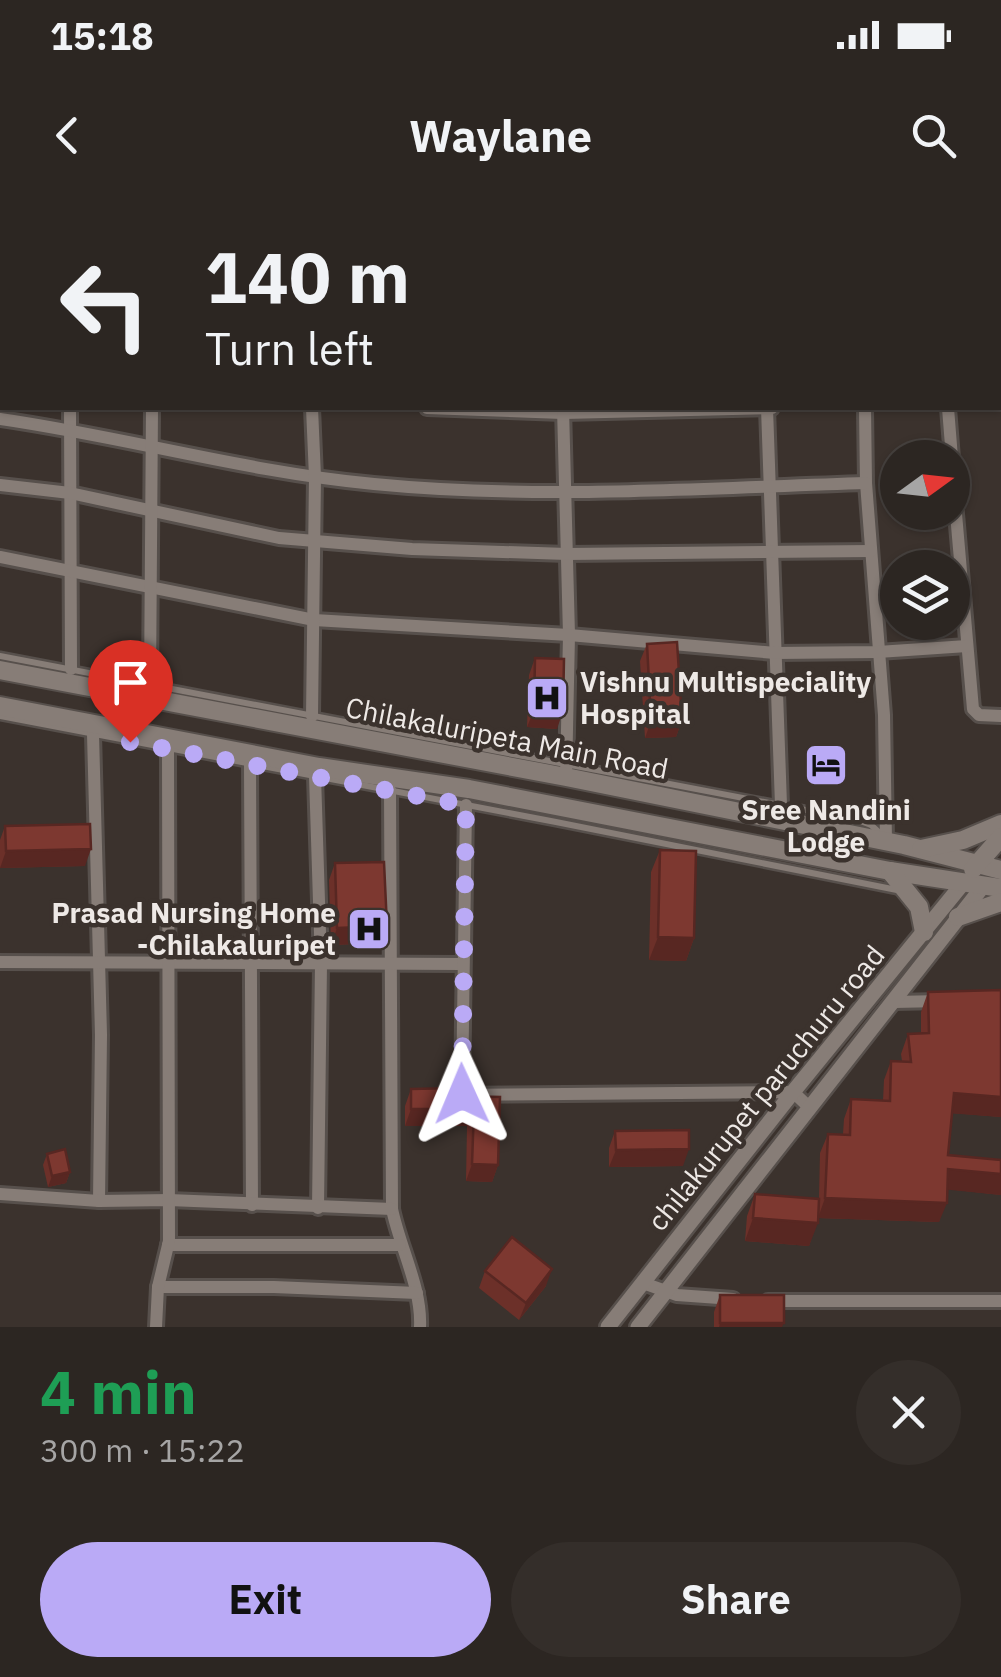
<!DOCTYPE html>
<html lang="en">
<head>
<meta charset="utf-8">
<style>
	:root { --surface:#2c2622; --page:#342e2a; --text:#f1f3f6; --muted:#a6a5a5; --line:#484340; --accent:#baaaf6 }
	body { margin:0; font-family:"IBM Plex Sans",sans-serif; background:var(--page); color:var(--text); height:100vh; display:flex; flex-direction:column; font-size:38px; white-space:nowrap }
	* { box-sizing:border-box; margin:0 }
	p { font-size:32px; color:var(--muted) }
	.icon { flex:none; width:55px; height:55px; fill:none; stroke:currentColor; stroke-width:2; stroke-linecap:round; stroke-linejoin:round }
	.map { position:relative; height:1127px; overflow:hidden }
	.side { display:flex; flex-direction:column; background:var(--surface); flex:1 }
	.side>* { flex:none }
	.banner { position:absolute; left:0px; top:0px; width:1002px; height:210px; box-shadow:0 2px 8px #0004,0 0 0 2px var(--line); background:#2c2622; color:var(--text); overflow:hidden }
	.needle { width:65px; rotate:75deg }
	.controls { position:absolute; left:880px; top:240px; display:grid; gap:20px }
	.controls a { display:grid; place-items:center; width:90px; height:90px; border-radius:50%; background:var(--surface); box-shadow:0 2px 8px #0004,0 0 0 2px var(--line); font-size:50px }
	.pin { position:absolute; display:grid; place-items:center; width:85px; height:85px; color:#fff; margin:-102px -42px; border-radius:50% 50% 50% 0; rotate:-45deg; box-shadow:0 0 10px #0007 }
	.pin .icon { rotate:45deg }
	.me { position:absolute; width:110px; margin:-55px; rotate:359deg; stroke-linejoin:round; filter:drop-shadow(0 0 8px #0008) }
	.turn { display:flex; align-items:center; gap:35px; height:210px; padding:0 40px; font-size:45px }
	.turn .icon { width:130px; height:130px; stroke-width:2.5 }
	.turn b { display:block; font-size:70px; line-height:85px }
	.round { display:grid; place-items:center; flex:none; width:105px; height:105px; border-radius:52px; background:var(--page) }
	.overview { display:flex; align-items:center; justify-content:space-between; height:170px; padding:0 40px }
	h1 { font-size:60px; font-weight:700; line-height:75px; color:#1e9e55 }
	.cta { display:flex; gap:20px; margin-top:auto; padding:20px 40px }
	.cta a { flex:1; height:115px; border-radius:60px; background:var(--accent); color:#111; font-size:40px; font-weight:700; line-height:115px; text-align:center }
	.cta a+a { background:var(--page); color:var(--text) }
	.status { display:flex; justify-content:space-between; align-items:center; height:70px; padding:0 50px; background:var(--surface); direction:ltr }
	.status svg { height:28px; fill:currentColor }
	header { display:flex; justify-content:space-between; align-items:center; height:130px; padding:0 40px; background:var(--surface); font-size:45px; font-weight:700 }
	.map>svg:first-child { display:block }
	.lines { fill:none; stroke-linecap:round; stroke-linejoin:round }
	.service-casing { stroke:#57504c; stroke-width:11 }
	.minor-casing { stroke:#57504c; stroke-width:18 }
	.tertiary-casing { stroke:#57504c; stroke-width:20 }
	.secondary-casing { stroke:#57504c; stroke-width:22 }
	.service { stroke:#877d77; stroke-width:6 }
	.minor { stroke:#877d77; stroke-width:12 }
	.tertiary { stroke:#877d77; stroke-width:15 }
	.secondary { stroke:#877d77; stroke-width:18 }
	.wall { fill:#6c3029 }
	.shaded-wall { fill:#582722 }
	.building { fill:#7d3830; stroke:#582722; stroke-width:2.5 }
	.route { stroke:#baaaf6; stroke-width:18; stroke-dasharray:0 32.4 }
	.labels { text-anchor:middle; stroke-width:9; stroke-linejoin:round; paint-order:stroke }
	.poi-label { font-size:28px; font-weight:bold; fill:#eee9e6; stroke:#3b322d; text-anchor:start }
	.street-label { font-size:28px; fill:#eee9e6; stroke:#3b322d }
</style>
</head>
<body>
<div class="status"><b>15:18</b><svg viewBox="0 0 49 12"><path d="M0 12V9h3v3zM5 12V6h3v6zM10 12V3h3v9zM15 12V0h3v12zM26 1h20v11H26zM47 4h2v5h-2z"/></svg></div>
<header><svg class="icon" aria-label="back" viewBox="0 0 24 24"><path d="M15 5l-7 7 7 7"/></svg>Waylane<svg class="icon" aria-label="search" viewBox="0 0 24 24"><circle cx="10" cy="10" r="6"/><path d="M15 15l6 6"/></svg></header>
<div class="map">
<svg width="1001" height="1127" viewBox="0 0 1001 1127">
	<rect width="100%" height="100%" fill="#3b322d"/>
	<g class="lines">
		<!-- service casing -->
		<g class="service-casing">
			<g id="service">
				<path d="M0,456l858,164 13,5 12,11"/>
				<path d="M0,516l556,106 346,69"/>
			</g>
		</g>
		<!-- minor casing -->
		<g class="minor-casing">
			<g id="minor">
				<path d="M146,0v2"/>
				<path d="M314,0v2"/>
				<path d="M761,0v2"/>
				<path d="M473,2v-2"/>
				<path d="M0,80h2"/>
				<path d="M1000,85h1"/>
				<path d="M0,151h2"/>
				<path d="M70,208l1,261"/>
				<path d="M427,208l136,5 209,-5"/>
				<path d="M563,208l6,227 -3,142"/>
				<path d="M767,208l14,397"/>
				<path d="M865,208l1,75 18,232 2,126"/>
				<path d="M948,208l4,50"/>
				<path d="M0,219c125,18 247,53 374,65 163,16 329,4 492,-1"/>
				<path d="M952,268l21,241 6,6 22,1"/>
				<path d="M0,285l70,8 209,45 133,11 155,5 304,-3"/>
				<path d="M0,357l314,63 255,15 206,18 103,-1 89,-6"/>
				<path d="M150,485l2,-277"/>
				<path d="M312,516l3,-239 -3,-69"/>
				<path d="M93,534l8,301 -2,166"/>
				<path d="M250,563l2,442"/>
				<path d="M315,576l6,188 -3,244"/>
				<path d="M390,590l2,419c8,39 30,79 28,118"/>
				<path d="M0,762l462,2"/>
				<path d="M894,802l47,-1"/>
				<path d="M462,894l4,-289"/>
				<path d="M442,895l351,-3 16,15"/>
				<path d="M0,994l99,7 70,-1 223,9"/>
				<path d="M168,1045h232"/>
				<path d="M643,1083l34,12 56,4"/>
				<path d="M158,1087h116l143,6"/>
				<path d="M768,1101h233"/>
				<path d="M156,1127l2,-40 11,-46 -1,-492"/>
			</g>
		</g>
		<!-- tertiary casing -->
		<g class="tertiary-casing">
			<g id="tertiary">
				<path d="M608,1127l185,-235 171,-210"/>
				<path d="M638,1127l346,-442"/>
			</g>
		</g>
		<!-- secondary casing -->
		<g class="secondary-casing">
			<g id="secondary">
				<path d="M0,470l566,107 338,68 97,25"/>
				<path d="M0,506l319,61 150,22 421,82 111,17"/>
				<path d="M921,649l42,-9 38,-16"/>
				<path d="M973,669l28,-32"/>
				<path d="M890,671l29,36 5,25"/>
				<path d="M958,717l43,-15"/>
			</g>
		</g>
		<!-- service -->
		<use href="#service" class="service"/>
		<!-- minor -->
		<use href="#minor" class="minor"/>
		<!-- tertiary -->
		<use href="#tertiary" class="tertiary"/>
		<!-- secondary -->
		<use href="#secondary" class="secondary"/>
	</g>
	<!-- wall -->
	<g class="wall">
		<path d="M647,444l35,76 -6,17 -31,1 -5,-77z"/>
		<path d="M535,458l22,71 -30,-2 2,-52z"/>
		<path d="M5,626l80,40 -85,2v-28z"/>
		<path d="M660,650l34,88 -8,23 -37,-1 2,-88z"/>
		<path d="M335,663l52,63 -6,17 -50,2 -2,-65z"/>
		<path d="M1001,790v127l-49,-4 -4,42 53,5v35l-54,-6 -8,33 -121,-4 -9,28 -64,-5 2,-25 8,-22 64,5 1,-46 8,-19h15l1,-15 7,-20 32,2 1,-21 7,-19h11l-1,-7 7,-20 13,-1v-21l7,-20z"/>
		<path d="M411,889l45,7 44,1 -2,68 -6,17 -26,-1 1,-55h-62v-20z"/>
		<path d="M615,931l68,35 -74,1v-19z"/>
		<path d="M47,954l23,18 -4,11 -18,4 -5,-22z"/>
		<path d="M485,1071l61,15 -27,34 -40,-32z"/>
		<path d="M720,1095l62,32h-68v-15z"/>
	</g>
	<!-- shaded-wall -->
	<g class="shaded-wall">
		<path d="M909,0l31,1v1h-32z"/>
		<path d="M534,510l29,1 -6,18 -30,-2z"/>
		<path d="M682,520l-6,17 -31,1 6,-17z"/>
		<path d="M91,649l-6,17 -85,2 6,-17z"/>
		<path d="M387,726l-6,17 -50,2 6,-17z"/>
		<path d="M658,737l36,1 -8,23 -37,-1z"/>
		<path d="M954,893l47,4v20l-54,-4z"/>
		<path d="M411,909h63l-7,17h-62z"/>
		<path d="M689,949l-6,17 -74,1 7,-17z"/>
		<path d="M472,964l26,1 -6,17 -26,-1z"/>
		<path d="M948,969l53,5v21l-60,-6z"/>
		<path d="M70,972l-4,11 -18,4 4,-11z"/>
		<path d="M825,998l122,5 -8,19 -121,-4z"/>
		<path d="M753,1018l65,5 -9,23 -64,-5z"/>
		<path d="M552,1069l-6,17 -27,34 7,-17z"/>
		<path d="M720,1123h64l-2,4h-63z"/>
	</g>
	<!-- building -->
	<g class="building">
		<rect x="575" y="0" width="51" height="2"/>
		<path d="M677,442l5,78 -31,1 -4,-77z"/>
		<path d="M535,458l29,1 -1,52 -29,-1z"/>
		<path d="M90,624l1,25 -85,2 -1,-25z"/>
		<path d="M660,650l36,1 -2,87 -36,-1z"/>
		<path d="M384,662l3,64 -50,2 -2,-65z"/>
		<path d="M1001,790v107l-47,-4 -6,62 53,5v14l-53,-5 -1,34 -122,-5 3,-64 22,1 1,-36 39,2 1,-40 20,1 -3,-28 21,-1 -1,-41z"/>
		<path d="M456,888v8l44,1 -2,68 -26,-1 2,-55h-63v-20z"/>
		<path d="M689,930v19l-73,1 -1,-19z"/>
		<path d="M65,949l5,23 -18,4 -5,-22z"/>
		<path d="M755,994l64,5 -1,24 -65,-5z"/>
		<path d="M512,1037l40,32 -26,34 -41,-32z"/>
		<rect x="720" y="1095" width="64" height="28"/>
	</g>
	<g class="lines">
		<!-- route -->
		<path class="route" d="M130,542l336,63 -4,289"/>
	</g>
	<!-- icons -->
	<defs>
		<g id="hospital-square" transform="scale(2.25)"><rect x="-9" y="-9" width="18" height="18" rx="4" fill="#baaaf6" stroke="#3b322d"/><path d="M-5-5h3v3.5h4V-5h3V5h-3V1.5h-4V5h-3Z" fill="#111"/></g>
		<g id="hotel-square" transform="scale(2.25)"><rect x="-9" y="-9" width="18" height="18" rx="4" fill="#baaaf6" stroke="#3b322d"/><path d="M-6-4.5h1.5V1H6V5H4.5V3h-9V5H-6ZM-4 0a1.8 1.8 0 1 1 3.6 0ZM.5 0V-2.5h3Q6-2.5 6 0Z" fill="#111"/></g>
	</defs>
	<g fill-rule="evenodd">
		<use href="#hospital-square" x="547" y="498"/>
		<use href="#hotel-square" x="826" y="565"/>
		<use href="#hospital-square" x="369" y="729"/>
	</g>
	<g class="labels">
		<!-- poi labels -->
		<g class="poi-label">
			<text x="580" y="492">Vishnu Multispeciality<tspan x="580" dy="32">Hospital</tspan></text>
			<text x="826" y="620" text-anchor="middle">Sree Nandini<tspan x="826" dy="32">Lodge</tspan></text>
			<text x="336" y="723" text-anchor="end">Prasad Nursing Home<tspan x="336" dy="32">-Chilakaluripet</tspan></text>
		</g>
		<!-- street labels -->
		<g class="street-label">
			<text transform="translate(507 538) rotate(11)" y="10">Chilakaluripeta Main Road</text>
			<text transform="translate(766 888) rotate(-51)" y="10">chilakurupet paruchuru road</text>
		</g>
	</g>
</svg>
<div class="controls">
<a><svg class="needle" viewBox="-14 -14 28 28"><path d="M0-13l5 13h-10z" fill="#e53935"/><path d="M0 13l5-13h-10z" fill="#a6a5a5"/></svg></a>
<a><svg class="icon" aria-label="layers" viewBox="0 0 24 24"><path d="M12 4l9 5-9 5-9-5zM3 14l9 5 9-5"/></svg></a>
</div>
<div class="pin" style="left:130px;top:542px;background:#d93025"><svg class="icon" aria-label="arrive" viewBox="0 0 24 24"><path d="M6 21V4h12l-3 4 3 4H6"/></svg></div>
<svg class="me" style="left:462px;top:894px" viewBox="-20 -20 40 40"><path d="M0-17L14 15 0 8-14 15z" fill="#baaaf6" stroke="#fff" stroke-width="4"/></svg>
<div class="banner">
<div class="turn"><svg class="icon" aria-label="left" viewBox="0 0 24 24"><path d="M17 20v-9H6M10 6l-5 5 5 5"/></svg><div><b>140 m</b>Turn left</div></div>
</div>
</div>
<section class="side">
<div class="overview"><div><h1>4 min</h1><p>300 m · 15:22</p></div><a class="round"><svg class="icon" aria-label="close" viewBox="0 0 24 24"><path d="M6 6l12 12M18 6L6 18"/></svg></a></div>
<div class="cta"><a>Exit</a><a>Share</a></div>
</section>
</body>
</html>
